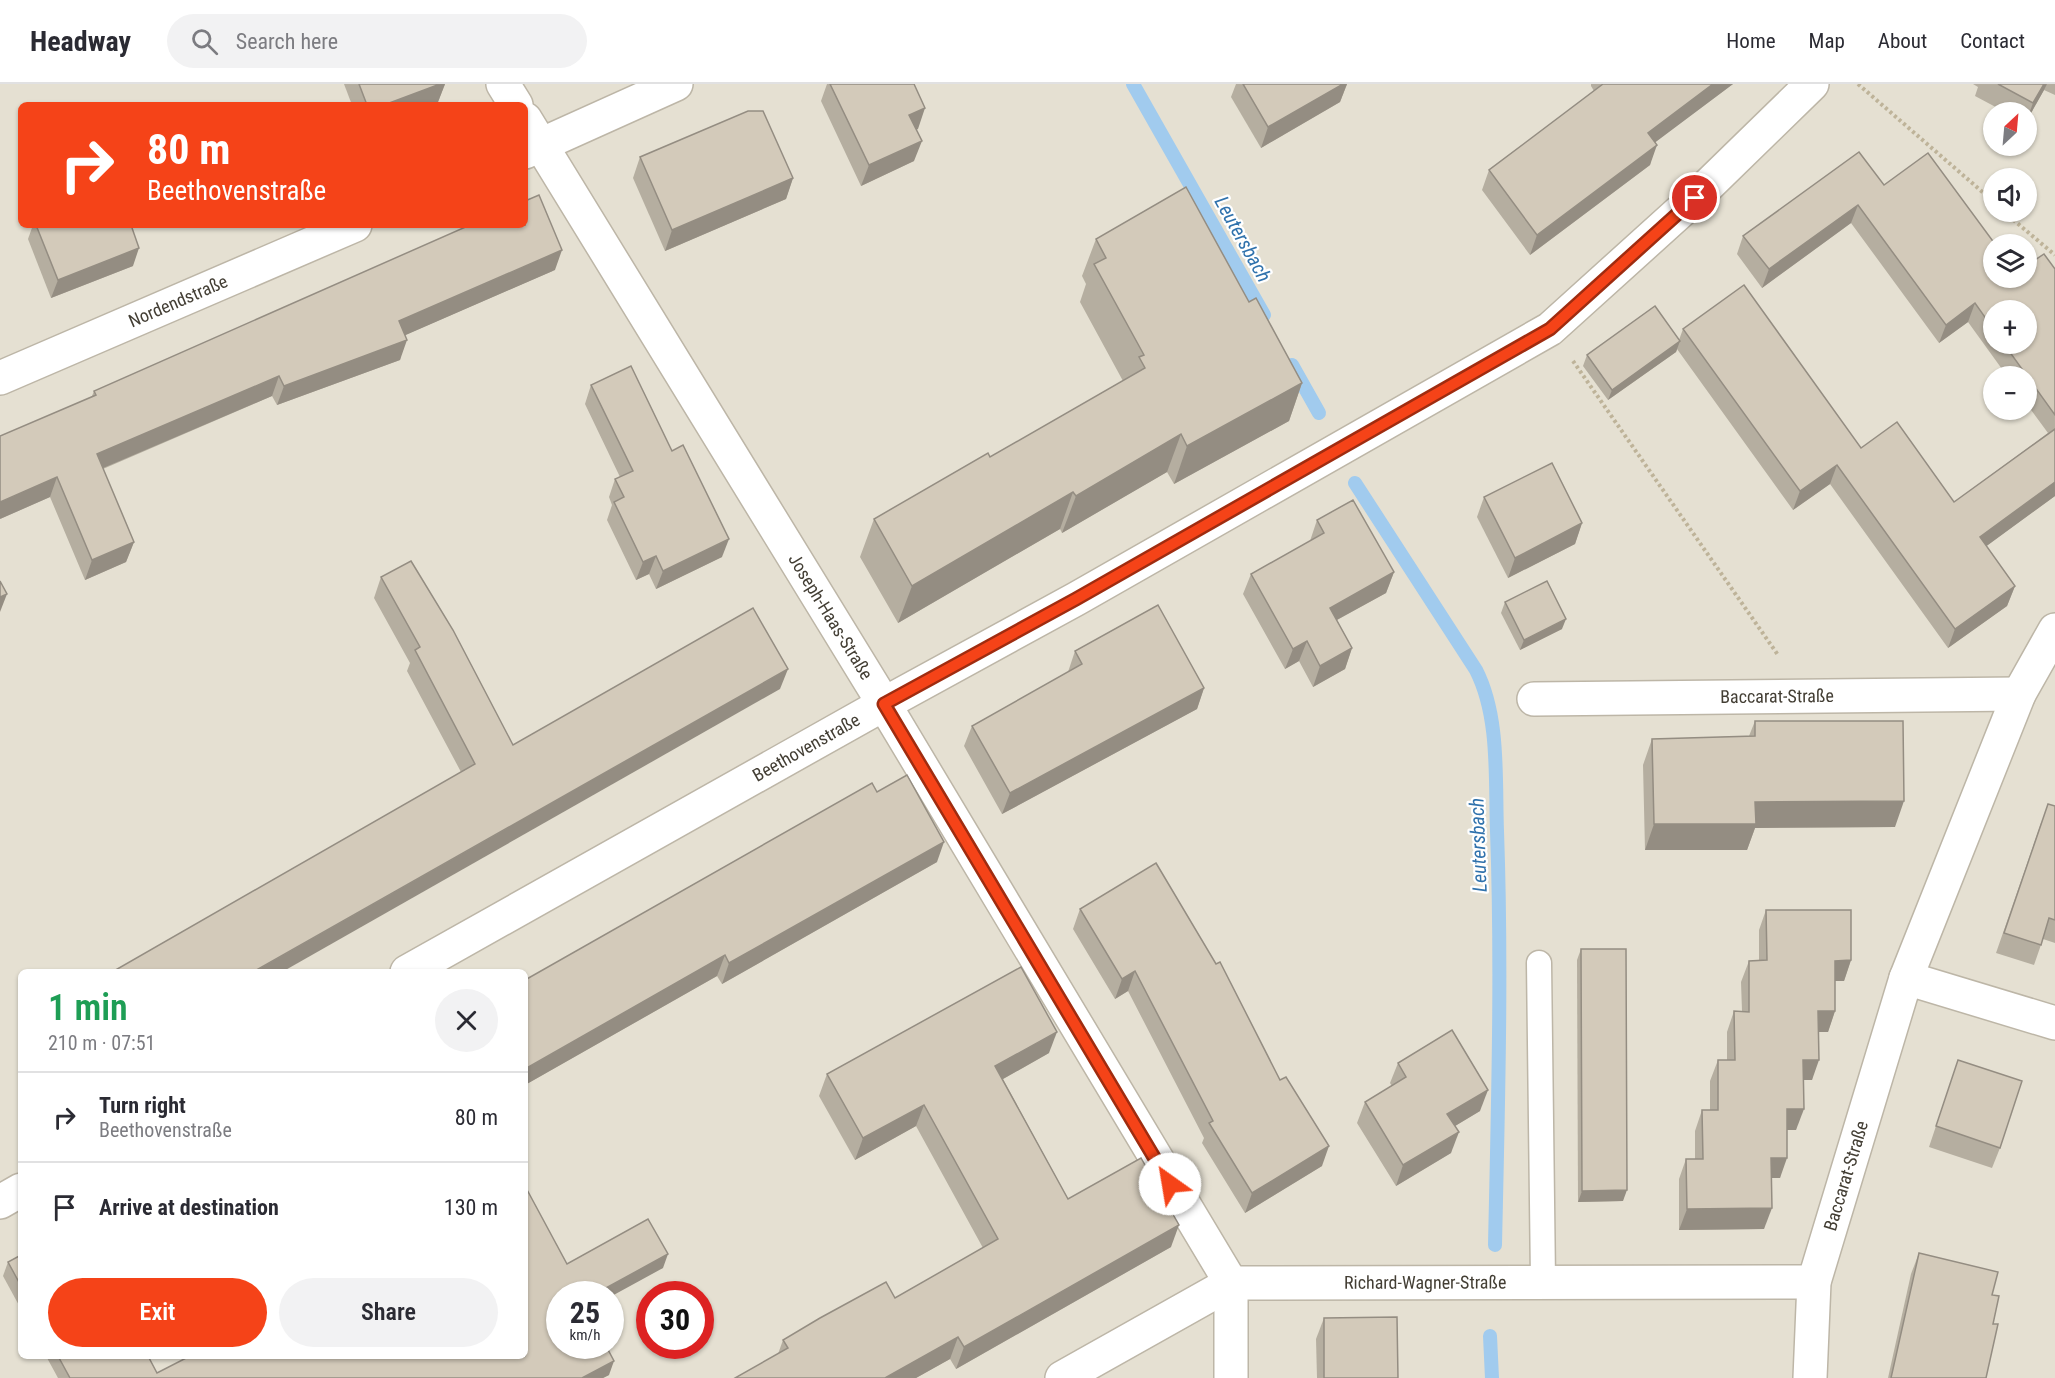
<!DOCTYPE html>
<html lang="en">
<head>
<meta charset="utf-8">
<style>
	:root { --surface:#fff; --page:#f2f2f3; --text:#2b2b33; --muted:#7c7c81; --line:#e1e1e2; --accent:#f54318 }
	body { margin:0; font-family:"Roboto Condensed",sans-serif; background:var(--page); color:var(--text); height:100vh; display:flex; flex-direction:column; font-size:22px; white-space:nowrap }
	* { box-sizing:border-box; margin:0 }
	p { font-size:20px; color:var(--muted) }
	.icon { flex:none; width:33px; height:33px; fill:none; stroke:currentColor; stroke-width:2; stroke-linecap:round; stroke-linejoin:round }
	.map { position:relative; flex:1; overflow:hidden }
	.details { position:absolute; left:18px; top:885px; width:510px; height:390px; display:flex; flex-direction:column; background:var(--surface); border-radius:9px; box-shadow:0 2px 4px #0004 }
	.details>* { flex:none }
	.banner { position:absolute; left:18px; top:18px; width:510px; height:126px; border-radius:9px; box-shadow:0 2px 4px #0004; background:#f54318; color:#fff; overflow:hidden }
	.needle { width:39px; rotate:26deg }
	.fabs { position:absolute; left:1983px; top:18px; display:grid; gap:12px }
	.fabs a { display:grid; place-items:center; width:54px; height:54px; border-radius:50%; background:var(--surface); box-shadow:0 2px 4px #0004; font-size:30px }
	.speed { position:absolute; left:546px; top:1197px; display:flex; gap:12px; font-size:30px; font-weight:700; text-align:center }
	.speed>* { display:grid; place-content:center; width:78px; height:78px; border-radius:50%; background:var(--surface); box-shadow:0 2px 4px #0004; line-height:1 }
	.speed small { font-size:15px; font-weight:400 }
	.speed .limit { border:9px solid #d22; background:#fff; color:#111 }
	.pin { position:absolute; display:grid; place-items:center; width:51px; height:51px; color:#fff; margin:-26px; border:3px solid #fff; border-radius:50%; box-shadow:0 2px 6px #0007 }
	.me { position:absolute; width:66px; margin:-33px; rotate:328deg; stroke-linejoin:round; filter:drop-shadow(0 0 4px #0008) }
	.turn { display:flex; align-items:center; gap:21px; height:126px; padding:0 30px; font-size:27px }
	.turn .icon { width:78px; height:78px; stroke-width:2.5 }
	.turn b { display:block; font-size:42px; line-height:51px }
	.round { display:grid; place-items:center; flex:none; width:63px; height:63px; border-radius:32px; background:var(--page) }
	.summary { display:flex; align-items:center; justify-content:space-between; height:102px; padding:0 30px }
	h1 { font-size:36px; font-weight:600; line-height:45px; color:#1e9e55 }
	.cta { display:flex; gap:12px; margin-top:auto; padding:12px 30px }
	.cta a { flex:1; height:69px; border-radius:36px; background:var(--accent); color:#fff; font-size:24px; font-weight:600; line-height:69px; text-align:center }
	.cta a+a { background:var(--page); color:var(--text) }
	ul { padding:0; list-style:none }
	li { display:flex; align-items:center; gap:18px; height:90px; padding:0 30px; border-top:2px solid var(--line) }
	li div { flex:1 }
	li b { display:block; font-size:22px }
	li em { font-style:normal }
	header { display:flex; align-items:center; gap:36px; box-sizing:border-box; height:84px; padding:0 30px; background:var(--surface); border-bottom:2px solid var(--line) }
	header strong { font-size:28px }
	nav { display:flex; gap:33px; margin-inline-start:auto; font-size:21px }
	.search { width:420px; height:54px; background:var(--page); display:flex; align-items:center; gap:15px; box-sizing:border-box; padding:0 21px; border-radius:33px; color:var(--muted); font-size:22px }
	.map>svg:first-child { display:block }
	.residential { fill:#e5e0d2; fill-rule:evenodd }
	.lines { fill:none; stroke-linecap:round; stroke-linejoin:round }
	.stream { stroke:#a1cbee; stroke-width:14 }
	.service-casing { stroke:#bdb6a7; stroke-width:27 }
	.minor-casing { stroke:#bdb6a7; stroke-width:36 }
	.path { stroke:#beb399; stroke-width:4; stroke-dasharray:3 3; stroke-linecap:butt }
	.service { stroke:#fff; stroke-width:24 }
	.minor { stroke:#fff; stroke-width:33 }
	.wall { fill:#b5aea0; fill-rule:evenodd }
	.shaded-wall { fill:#948d82 }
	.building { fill:#d3caba; stroke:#948d82; stroke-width:1.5 }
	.route-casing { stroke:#9f2c10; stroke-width:15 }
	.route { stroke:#f54318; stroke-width:10 }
	.labels { text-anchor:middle; stroke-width:4.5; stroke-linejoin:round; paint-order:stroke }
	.street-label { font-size:18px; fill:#433e34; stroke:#fff }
	.water-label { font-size:20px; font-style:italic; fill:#3072ac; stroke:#fff }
</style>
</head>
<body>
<header>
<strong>Headway</strong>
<div class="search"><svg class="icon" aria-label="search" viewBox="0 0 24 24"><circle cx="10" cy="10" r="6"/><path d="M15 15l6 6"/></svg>Search here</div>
<nav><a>Home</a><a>Map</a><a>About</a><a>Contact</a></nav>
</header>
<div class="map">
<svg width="2055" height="1294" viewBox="0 0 2055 1294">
	<rect width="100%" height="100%" fill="#f2eee4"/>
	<!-- residential -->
	<path class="residential" d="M0,0h2055v1294h-2055zM21,21h504v120h-504zM1994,28h32v34h-32zM1994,94h32v34h-32zM1994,160h32v34h-32zM1994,226h32v34h-32zM1994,292h32v34h-32zM21,888h504v384h-504zM560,1210h50v52h-50zM650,1210h50v52h-50z"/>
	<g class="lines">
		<!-- stream -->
		<g class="stream">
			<path d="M1133,0l131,231"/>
			<path d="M1292,281l27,48"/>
			<path d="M1355,399l121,187c24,47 19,109 21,161 5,138 1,276 -2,414"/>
			<path d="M1490,1252l2,42"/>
		</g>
		<!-- service casing -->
		<g class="service-casing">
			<path id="service" d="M1539,879l4,317"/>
		</g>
		<!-- minor casing -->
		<g class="minor-casing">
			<g id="minor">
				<path d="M503,0l13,21"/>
				<path id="s1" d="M525,35l359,585 347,579v95"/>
				<path d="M525,68l151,-68"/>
				<path id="s2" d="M0,294l355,-153"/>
				<path id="s3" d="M1534,615l485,-5"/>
				<path id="s4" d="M407,888l477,-268 192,-105 474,-270 145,-131 117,-114"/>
				<path d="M1906,894l149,45"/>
				<path d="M0,1118l21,-12"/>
				<path id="s5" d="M1062,1294l169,-95 583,-1"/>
				<path id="s6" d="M1810,1294l4,-96 92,-304 113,-284 36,-64"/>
			</g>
		</g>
		<!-- path -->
		<g class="path">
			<path d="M1858,0l136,118"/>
			<path d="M2004,128l51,43"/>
			<path d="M1573,277l205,294"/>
		</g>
		<!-- service -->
		<use href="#service" class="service"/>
		<!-- minor -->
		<use href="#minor" class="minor"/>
	</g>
	<!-- wall -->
	<g class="wall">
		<path d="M344,0h101l-7,18 -7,3h-79z"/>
		<path d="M827,0h87l4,45h-2l-2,32 -53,25 -40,-85z"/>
		<path d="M1236,0h111l-7,18 -79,46 -30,-51z"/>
		<path d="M1591,0h142l-78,58 -5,23 -120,90 -48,-65 7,-20 105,-79 -3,-5z"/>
		<path d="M1973,0h82v11l-11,-5 -18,32v-10h-21l-30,-16 3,-9z"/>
		<path d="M640,73l153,21 -7,21 -121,52 -32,-73z"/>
		<path d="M1884,101l110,93 61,-9v227l-69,50 29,40 -8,20 -59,42 -118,-164 -37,26 -116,-161 -1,3 -68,48 -25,-34 4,-11 92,-15 4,-11 178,119 93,54 94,-69 -22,-30v-27h-19l-39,-54 -29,21 -88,-120 -89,65 -25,-34 6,-18zM1994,226l32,34h-32z"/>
		<path d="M33,141h98l2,41 -82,32 -23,-59z"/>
		<path d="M1096,155l153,63 53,81 -13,38 -115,63 -7,-12 -105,61 -2,-4 -162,94 -38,-66 14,-38 116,-62 133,-76 -43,-79 6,-18 -4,-8z"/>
		<path d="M555,186l-150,65 -5,25 -123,45 -5,-9 -169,73 31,73 -8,20 -41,18 -35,-83 -50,22 92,-123 2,-5z"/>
		<path d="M591,301l131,172 -66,32 -7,-15 -13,6 -29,-60 5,-15 -3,-8 6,-18 5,-2 -35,-73z"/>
		<path d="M1484,413l98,26 -7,21 -67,34 -31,-61z"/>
		<path d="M1317,436l77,52 -8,21 -49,27 15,28 -7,21 -32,18 -14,-26 -14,8 -42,-75 8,-20 59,-33z"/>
		<path d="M381,493l132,168 267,-56 -319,83 -54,-101 3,-8 -36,-65z"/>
		<path d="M1505,518l57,27 -42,21 -19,-37z"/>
		<path d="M1075,567l129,37 -7,21 -195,105 -38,-68 8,-20 96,-54z"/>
		<path d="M1755,637l140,106 -140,1 -8,22h-102l-2,-85 9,-26 97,-3z"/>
		<path d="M877,708l60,70 -215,122 -5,-8 -192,109z"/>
		<path d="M2055,722v137l-12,-4 -9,26 -38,-12 45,-130z"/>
		<path d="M1080,825l242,257 -77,47 -43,-70 2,-5 -76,-147 -13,8 -42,-70z"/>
		<path d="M1766,826l85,50 -7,21h-9v30l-7,21h-9l-7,48h-9l-7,50h-9l-7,48h-9l-7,51 -85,1v-51l7,-20h9v-28l7,-21h8v-29l8,-21h9v-28l7,-21h8l-1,-29 8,-21h10v-31z"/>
		<path d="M1581,865l42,252 -45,1 -1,-242z"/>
		<path d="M1049,969l-46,26 65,120 103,48 -215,122 -6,-10 -34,19h-181l43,-24 5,-14 112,-42 88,-50 -67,-122 -61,34 -36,-64 8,-22z"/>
		<path d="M1958,976l42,88 -8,20 -63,-21z"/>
		<path d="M1398,979l82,48 -25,15 -4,27 -55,33 -39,-63 8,-21 27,-16 -2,-3z"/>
		<path d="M1919,1169l73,42 1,29 -7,54h-98l23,-104z"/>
		<path d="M21,1171v54l-18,-33 5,-14z"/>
		<path d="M567,1180l96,4 -103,26 49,81 -6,3h-545l-12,-22h102l9,17z"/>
		<path d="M1324,1234l74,60h-81l-1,-39z"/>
	</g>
	<!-- shaded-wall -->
	<g class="shaded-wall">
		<path d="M440,0h5l-7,18 -7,3h-47z"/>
		<path d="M1343,0h4l-7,18 -79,46 7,-21z"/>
		<path d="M1713,0h20l-92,69 7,-20z"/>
		<path d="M2044,0h3l-3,6 -18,32 7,-19z"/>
		<path d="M925,24l-7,21 -16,7 7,-21z"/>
		<path d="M922,57l-8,20 -53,25 8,-21z"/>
		<path d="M1657,61l-7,20 -120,90 7,-20z"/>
		<path d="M793,94l-7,21 -121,52 7,-21z"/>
		<path d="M1858,121l-7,18 -89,65 7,-19z"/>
		<path d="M139,164l-6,18 -82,32 7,-18z"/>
		<path d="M562,166l-7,20 -163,71 7,-20z"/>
		<path d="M1975,219l-7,19 -29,21 7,-18z"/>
		<path d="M407,256l-7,20 -123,45 7,-19z"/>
		<path d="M1680,257l-4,11 -68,48 4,-10z"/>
		<path d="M279,292l-7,20 -183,78 8,-20z"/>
		<path d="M1302,299l-13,38 -115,63 13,-38z"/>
		<path d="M1181,350l-14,38 -105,61 14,-37z"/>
		<path d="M1837,381l-7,19 -37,26 7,-19z"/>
		<path d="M57,393l-7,20 -50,22v-17z"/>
		<path d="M2055,398v14l-82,60 7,-19z"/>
		<path d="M1073,408l-13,37 -162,94 14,-37z"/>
		<path d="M1582,439l-7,21 -67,34 7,-20z"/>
		<path d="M729,455l-7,18 -66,32 7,-18z"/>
		<path d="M134,458l-8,20 -41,18 7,-20z"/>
		<path d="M656,472l-7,18 -13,6 7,-18z"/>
		<path d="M1394,488l-8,21 -64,35 8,-20z"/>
		<path d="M2015,502l-8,20 -59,42 7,-19z"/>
		<path d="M7,510l-7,18v-15z"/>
		<path d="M1566,535l-4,10 -42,21 4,-10z"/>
		<path d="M1307,557l-8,20 -14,8 8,-20z"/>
		<path d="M1352,564l-7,21 -32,18 7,-21z"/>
		<path d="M788,585l-8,20 -498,283h-29z"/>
		<path d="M1204,604l-7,21 -195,105 8,-21z"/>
		<path d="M1904,717l-9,26 -140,1 -8,22h-102l9,-26 101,-22z"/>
		<path d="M944,758l-7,20 -215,122 7,-21z"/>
		<path d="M725,871l-8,21 -192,109v-16z"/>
		<path d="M1851,876l-7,21h-17l8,-20z"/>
		<path d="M1135,887l-7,20 -13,8 7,-20z"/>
		<path d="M1818,927h17l-7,21h-17z"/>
		<path d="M1057,948l-8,21 -62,35 8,-22z"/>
		<path d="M1803,976h16l-7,20h-16z"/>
		<path d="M1488,1006l-8,21 -40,24 7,-21z"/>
		<path d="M924,1021l-8,21 -61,34 8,-22z"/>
		<path d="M1787,1025h17l-8,21h-16z"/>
		<path d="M1459,1048l-8,21 -55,33 7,-21z"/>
		<path d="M1329,1062l-7,20 -77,47 7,-20z"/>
		<path d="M1771,1074h16l-7,20h-16z"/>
		<path d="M1627,1106l-4,11 -45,1 4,-11z"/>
		<path d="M1772,1124l-8,21 -85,1 8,-21z"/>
		<path d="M1179,1141l-8,22 -215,122 8,-22z"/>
		<path d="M668,1170l-5,14 -53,29v-3h-15z"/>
		<path d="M958,1253l-8,22 -34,19h-31z"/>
		<path d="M614,1277l-5,14 -6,3h-21z"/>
	</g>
	<!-- building -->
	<g class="building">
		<path d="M359,0h81l-56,21h-17z"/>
		<path d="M830,0h84l11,24 -16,7 13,26 -53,24z"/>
		<path d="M1243,0h100l-75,43z"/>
		<path d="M1603,0h110l-65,49 9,12 -120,90 -48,-65z"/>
		<path d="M1998,0h46l-11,19z"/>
		<path d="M748,27h15l30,67 -121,52 -32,-73z"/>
		<path d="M1859,68l25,33 44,-32 67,91h-1v34h32v-12l18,-12 11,15v146l-51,-71h22v-34h-32v20l-19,-27 -29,22 -88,-120 -89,64 -26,-33z"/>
		<path d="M1186,103l63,115 7,-4 46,85 -115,63 -6,-12 -105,62 -3,-4 -161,94 -38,-67 114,-66 2,4 155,-89 -6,-11 5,-2 -50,-91 12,-6 -10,-19z"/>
		<path d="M539,111l23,55 -163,71 8,19 -123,46 -5,-10 -182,78 37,88 -42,18 -35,-83 -57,25v-66l96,-41 -2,-4 376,-166h55v-24z"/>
		<path d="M36,141h95l8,23 -81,32z"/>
		<path d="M1744,201l117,163 36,-26 57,80 101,-73v53l-75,55 35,49 -60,43 -118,-164 -37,26 -117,-162z"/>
		<path d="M1655,222l25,35 -68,49 -25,-35z"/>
		<path d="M631,282l41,85 11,-6 46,94 -66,32 -7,-15 -13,6 -29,-60 10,-5 -9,-18 18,-8 -42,-86z"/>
		<path d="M1552,379l30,60 -67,35 -31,-61z"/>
		<path d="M1353,416l41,72 -64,36 22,40 -32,18 -13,-25 -14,8 -42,-75 73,-41 -7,-13z"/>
		<path d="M411,477l42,69 60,115 240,-137 35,61 -535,303h-141l363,-208 -60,-114 5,-3 -39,-70z"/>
		<path d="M0,497l7,13 -7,3z"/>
		<path d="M1547,497l19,38 -42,21 -19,-38z"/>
		<path d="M1158,521l46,83 -194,105 -38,-67 110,-62 -7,-13z"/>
		<path d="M1755,637h148l1,80 -149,1 1,22h-102l-2,-85 103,-3z"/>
		<path d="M907,691l37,67 -215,121 -4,-8 -200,114v-89l347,-197 5,9z"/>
		<path d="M2048,720l7,2v114l-6,-2 -8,27 -37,-12z"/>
		<path d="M1156,779l60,101 4,-2 60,118 6,-3 43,69 -77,47 -43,-70 4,-2 -78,-150 -13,8 -42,-70z"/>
		<path d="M1766,826h85v50l-16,1v50h-17l1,49h-16l1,49h-17v49h-16l1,50 -85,1 -1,-50h17l-1,-49h16v-50h17l-1,-49 15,1v-51l18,-1z"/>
		<path d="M1581,865h45l1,241 -45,1z"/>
		<path d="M1021,883l36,65 -62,34 73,133 73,-41 38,67 -215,122 -6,-10 -73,41h-150l53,-30 -5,-8 37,-22 66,-36 9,16 103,-59 -74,-134 -61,33 -36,-64z"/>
		<path d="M1452,946l36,60 -41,24 12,18 -56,33 -38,-63 41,-25 -8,-14z"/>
		<path d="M1958,976l64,21 -22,67 -64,-22z"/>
		<path d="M525,1102l42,78 81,-45 20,35 -73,40h-35v52h46l8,15 -32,17h-512l-12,-22h90l9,17 33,-17h335z"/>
		<path d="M1919,1169l79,19 -6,23 7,1 -6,28h5l-12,54h-95z"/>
		<path d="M21,1171v31l-13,-24z"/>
		<path d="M1397,1233l1,61h-74v-60z"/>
	</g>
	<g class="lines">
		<!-- route casing -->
		<g class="route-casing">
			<path id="route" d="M1170,1100l-286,-480 192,-105 474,-270 145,-131"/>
		</g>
		<!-- route -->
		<use href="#route" class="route"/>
	</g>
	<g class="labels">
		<!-- street labels -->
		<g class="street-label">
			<text dy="6" stroke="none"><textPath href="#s2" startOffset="194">Nordendstraße</textPath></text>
			<text dy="6" stroke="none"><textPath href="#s1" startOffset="584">Joseph-Haas-Straße</textPath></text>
			<text dy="6" stroke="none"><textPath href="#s3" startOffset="243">Baccarat-Straße</textPath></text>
			<text dy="6" stroke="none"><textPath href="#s4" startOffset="458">Beethovenstraße</textPath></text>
			<text dy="6" stroke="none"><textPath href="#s6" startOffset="207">Baccarat-Straße</textPath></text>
			<text dy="6" stroke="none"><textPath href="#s5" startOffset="388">Richard-Wagner-Straße</textPath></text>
		</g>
		<!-- water labels -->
		<g class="water-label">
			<text transform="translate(1243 155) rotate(61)" y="7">Leutersbach</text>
			<text transform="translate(1478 761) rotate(-92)" y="7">Leutersbach</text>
		</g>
	</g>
</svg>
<div class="fabs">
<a><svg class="needle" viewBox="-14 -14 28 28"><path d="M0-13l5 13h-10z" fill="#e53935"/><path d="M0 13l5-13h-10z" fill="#7c7c81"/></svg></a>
<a><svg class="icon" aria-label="sound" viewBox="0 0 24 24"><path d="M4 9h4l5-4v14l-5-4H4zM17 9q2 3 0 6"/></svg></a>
<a><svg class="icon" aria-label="layers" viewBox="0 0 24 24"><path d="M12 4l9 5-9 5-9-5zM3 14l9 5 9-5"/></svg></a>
<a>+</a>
<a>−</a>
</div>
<div class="speed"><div>25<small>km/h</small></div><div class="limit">30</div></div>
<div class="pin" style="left:1695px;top:114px;background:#d93025"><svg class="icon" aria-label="arrive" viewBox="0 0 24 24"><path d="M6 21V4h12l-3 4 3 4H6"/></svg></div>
<svg class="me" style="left:1170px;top:1100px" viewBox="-20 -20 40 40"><circle r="19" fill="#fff"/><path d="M0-13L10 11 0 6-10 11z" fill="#f54318"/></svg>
<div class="banner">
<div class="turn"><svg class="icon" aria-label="right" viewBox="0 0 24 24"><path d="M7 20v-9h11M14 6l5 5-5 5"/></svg><div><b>80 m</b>Beethovenstraße</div></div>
</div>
<section class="details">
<div class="summary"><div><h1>1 min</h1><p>210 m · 07:51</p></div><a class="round"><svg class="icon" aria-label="close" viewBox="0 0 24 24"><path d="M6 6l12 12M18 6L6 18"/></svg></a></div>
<ul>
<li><svg class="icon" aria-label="right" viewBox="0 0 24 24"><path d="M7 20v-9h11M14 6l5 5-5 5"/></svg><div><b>Turn right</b><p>Beethovenstraße</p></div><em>80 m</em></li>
<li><svg class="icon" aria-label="arrive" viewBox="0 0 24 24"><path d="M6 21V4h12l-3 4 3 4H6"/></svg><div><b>Arrive at destination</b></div><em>130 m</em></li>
</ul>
<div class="cta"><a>Exit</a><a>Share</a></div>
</section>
</div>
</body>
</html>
